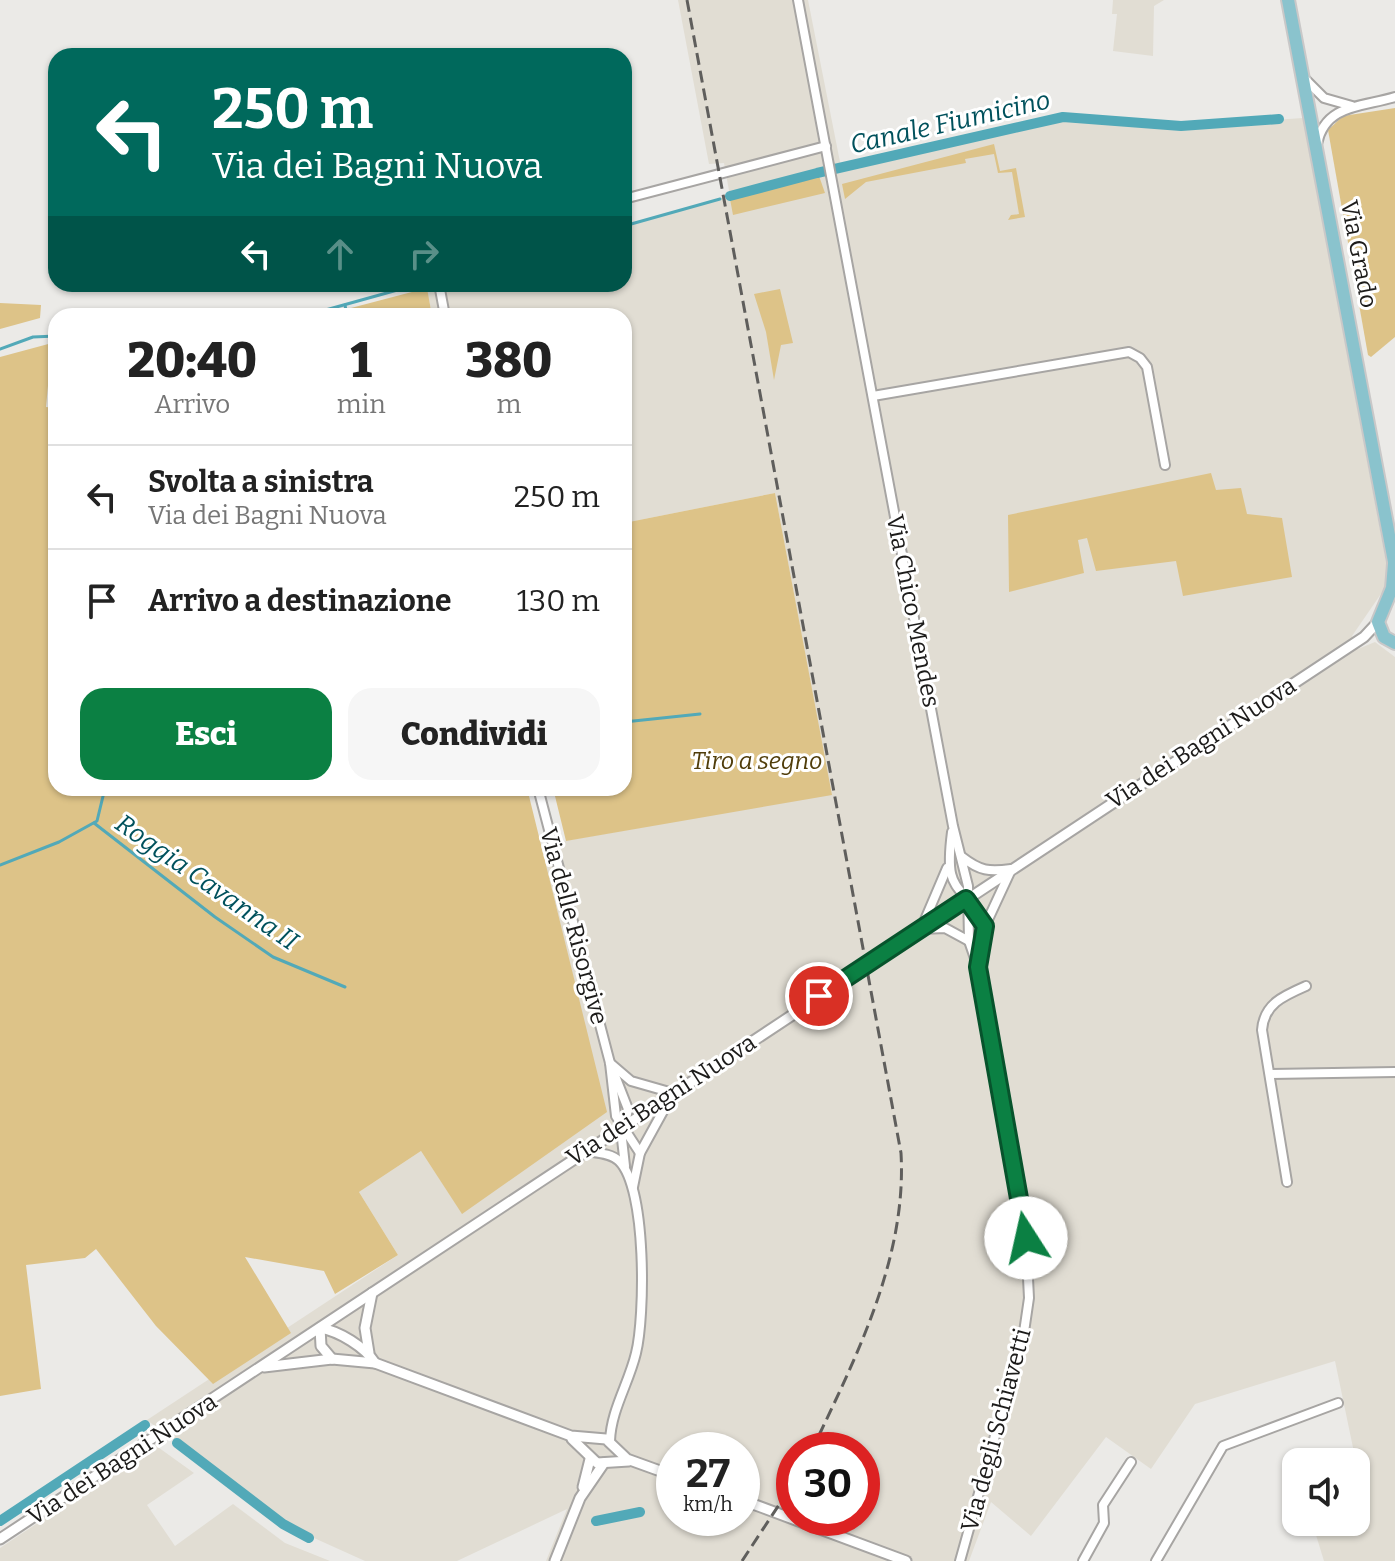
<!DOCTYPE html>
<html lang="it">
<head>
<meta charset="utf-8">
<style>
	:root { --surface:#fff; --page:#f6f6f6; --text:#222; --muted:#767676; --line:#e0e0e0; --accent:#0b8043 }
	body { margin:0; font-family:Bitter,serif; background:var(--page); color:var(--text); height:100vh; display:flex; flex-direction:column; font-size:30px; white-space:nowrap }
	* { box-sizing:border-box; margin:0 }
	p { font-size:26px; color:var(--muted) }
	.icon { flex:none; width:44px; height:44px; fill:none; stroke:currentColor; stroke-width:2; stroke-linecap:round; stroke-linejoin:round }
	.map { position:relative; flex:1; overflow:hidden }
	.sheet { position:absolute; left:48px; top:308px; width:584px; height:488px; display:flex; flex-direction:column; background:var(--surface); border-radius:24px; box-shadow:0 2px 6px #0004 }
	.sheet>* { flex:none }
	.banner { position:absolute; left:48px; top:48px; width:584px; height:244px; border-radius:24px; box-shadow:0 2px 6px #0004; background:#00695c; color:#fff; overflow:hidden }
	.fabs { position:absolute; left:1282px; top:1448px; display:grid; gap:16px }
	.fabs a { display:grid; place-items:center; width:88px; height:88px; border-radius:16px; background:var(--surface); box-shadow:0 2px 6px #0004; font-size:40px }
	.speed { position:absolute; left:656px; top:1432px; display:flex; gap:16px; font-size:40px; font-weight:700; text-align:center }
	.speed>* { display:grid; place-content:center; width:104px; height:104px; border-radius:50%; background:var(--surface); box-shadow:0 2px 6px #0004; line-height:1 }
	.speed small { font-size:20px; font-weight:400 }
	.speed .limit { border:12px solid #d22; background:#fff; color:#111 }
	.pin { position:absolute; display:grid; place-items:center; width:68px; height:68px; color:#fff; margin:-34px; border:4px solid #fff; border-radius:50%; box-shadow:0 2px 8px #0007 }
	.me { position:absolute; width:88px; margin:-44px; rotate:350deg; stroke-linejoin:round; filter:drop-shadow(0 0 6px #0008) }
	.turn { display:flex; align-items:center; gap:28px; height:168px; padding:0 32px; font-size:36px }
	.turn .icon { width:104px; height:104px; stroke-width:2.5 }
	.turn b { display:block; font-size:56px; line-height:68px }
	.lanes { display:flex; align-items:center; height:76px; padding:0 32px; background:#0003; justify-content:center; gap:40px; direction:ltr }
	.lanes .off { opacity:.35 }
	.eta { display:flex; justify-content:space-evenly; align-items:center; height:136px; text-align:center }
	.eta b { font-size:48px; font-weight:800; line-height:56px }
	.action { display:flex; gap:16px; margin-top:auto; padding:16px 32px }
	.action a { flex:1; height:92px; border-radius:24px; background:var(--accent); color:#fff; font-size:32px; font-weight:800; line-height:92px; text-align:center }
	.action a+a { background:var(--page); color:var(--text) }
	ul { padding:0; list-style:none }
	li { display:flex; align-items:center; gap:24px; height:104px; padding:0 32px; border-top:2px solid var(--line) }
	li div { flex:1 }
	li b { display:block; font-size:30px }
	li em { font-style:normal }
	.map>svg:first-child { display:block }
	.built { fill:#e1ddd3; fill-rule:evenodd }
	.green { fill:#ddc388 }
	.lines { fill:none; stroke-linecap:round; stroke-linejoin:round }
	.stream { stroke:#52a9b8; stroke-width:3 }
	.canal { stroke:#52a9b8; stroke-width:10 }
	.minor-casing { stroke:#a7a5a3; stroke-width:12 }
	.tertiary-casing { stroke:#a7a5a3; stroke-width:13 }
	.primary-casing { stroke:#c9c8c8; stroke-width:16 }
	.minor { stroke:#fff; stroke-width:8 }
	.tertiary { stroke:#fff; stroke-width:9 }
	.primary { stroke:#8ac3cd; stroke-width:12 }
	.rail { stroke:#5f5e5c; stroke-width:3; stroke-dasharray:12 6; stroke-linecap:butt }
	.route-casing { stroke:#07532c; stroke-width:20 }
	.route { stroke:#0b8043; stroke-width:14 }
	.labels { text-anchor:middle; stroke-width:6; stroke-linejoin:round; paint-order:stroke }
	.street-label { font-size:24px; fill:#1c1b1a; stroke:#fff }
	.park-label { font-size:24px; font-style:italic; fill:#503d0a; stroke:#fff }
	.water-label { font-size:26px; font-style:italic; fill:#00515c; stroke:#fff }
</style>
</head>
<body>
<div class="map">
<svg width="1395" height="1561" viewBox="0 0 1395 1561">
	<rect width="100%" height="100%" fill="#ebeae7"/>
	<!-- built -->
	<g class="built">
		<path d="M678,0h130l33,167 222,-50 123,9 117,-8 84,449 -2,21 -33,48 6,13 17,-7 20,15v904h-71l-12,-39h44v-60l-21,-101 -140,43 -44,65 -45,-32 -75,99 -40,-34 -22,59h-423l21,-52 -110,52h-92l-82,-37 -136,-104 251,-165 -39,-63 62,-41 41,62 144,-101 -65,-267 290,-51 -56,-301 -151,30v-207h-192l-6,-32h198v-58l106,-30 -6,-33 -15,1zM674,1450h68v68h-68zM794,1450h68v68h-68z"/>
		<path d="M1113,0h51l-10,6 -1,50 -40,-5 4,-37h-5z"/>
		<path d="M155,1445l39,28 -47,32 28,41 58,-42 52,39 45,18h-330v-13z"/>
	</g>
	<!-- green -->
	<g class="green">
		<path d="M1395,108v229l-24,20 -3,-2 -40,-225 15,-14z"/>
		<path d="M994,144l6,27 16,-3 9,49 -17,3 3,-5 8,-1 -7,-42 -14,1 -4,-19 -29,5 1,4 -100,19 -21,17 -3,-15z"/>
		<path d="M819,176l6,17 -92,22 -3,-16z"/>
		<path d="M427,288l5,28h-80l-1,-8z"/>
		<path d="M780,289l13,54 -12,2 -7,35 -8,-48 -12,-38z"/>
		<path d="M0,303l41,2 -1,13 -40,11z"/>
		<path d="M52,343l-6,64 10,1v380h471l80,324 -145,102 -41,-63 -62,41 39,63 -63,39 -11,-23 -79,-14 46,76 -78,51 -57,-58 -60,-77 -11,9 -59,7 15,124 -41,7v-1039z"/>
		<path d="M1211,473l5,17 25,-2 6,26 35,4 10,59 -109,19 -7,-35 -80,10 -9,-33 -9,2 6,33 -75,19 -1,-77z"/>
		<path d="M775,493l57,302 -266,46 -13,-53h71v-265z"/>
	</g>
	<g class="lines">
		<!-- stream -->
		<g class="stream">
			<path d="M624,226l96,-27"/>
			<path d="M345,305l2,11"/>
			<path d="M304,316l115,-32"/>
			<path d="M0,349l33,-12 23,-1"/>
			<path d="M624,722l76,-8"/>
			<path d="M94,823l121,94 58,40 72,30"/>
			<path d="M0,865l59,-23 38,-21 8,-33"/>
		</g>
		<!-- canal -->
		<g class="canal">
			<path d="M730,196l87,-23 246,-56 118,9 98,-7"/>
			<path d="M177,1443l106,81 26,14"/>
			<path d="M0,1521l145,-96"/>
			<path d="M596,1521l44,-9"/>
		</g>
		<!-- minor casing -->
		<g class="minor-casing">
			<g id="minor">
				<path d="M798,0l155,826 15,60 1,55 9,26 48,271 3,60 -5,34 -64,229"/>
				<path d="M1304,78l20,20 28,8"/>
				<path d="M1317,144c8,-40 45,-37 78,-47"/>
				<path d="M624,199l202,-53"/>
				<path d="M439,284l6,32"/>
				<path d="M873,396l256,-44 11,6 7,9 18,98"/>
				<path d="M538,788l72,275 6,53 24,37"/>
				<path d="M952,832c-8,62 6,46 33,94l-7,36"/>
				<path d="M962,857c18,14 27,15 49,12"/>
				<path d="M985,926l26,-56"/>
				<path d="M921,929l26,-61"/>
				<path d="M922,929l23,-1 24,13"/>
				<path d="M610,1063l21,18 42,12 -33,60 -7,34"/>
				<path d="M612,1068l16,41 -6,30 3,27"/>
				<path d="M1271,1074l124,-2"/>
				<path d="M585,1151c11,2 26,2 34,10 28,27 26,156 17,192 -7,30 -25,57 -26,88"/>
				<path d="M1287,1182l-25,-152c2,-26 21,-34 44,-44"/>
				<path d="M1083,1561l21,-38 -1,-18 28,-43"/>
				<path d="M1156,1561l67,-115 115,-43"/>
			</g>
		</g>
		<!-- tertiary casing -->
		<g class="tertiary-casing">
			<g id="tertiary">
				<path d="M320,1328c19,3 45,19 55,35"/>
				<path d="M320,1328l1,18 11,13"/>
				<path d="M369,1353l-4,-25 7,-35"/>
				<path d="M264,1367l68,-8 43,4 196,73 35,3 21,20 47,17"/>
				<path d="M572,1439l25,24 32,-2"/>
				<path d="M583,1487l7,-28"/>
				<path d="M742,1500l164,61"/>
				<path d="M0,1539l1364,-902 14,-15"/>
				<path d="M555,1561l25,-63 24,-35"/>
			</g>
		</g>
		<!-- primary casing -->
		<g class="primary-casing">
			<g id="primary">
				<path d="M1288,0l107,567"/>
				<path d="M1394,564l-2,24 -14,34 6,15 11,6"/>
			</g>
		</g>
		<!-- minor -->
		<use href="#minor" class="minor"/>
		<!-- tertiary -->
		<use href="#tertiary" class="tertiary"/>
		<!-- primary -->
		<use href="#primary" class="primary"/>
		<!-- rail -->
		<g class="rail">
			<path d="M687,0l214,1153c6,105 -45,204 -89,297"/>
			<path d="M742,1561l52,-79"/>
		</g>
	</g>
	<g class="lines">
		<!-- route casing -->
		<g class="route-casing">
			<path id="route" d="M819,996l147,-97 19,27 -7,41 48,271"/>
		</g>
		<!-- route -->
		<use href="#route" class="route"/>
	</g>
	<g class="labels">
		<!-- street labels -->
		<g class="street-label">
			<text transform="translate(1359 254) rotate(79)" y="8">Via Grado</text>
			<text transform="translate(913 611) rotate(79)" y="8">Via Chico Mendes</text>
			<text transform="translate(1201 743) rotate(-33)" y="8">Via dei Bagni Nuova</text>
			<text transform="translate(574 926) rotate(75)" y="8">Via delle Risorgive</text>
			<text transform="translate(661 1100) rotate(-33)" y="8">Via dei Bagni Nuova</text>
			<text transform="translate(996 1430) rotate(-75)" y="8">Via degli Schiavetti</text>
			<text transform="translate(122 1459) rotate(-33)" y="8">Via dei Bagni Nuova</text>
		</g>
		<!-- park labels -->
		<g class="park-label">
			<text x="757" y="769">Tiro a segno</text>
		</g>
		<!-- water labels -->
		<g class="water-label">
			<text transform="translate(950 122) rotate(-13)" y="9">Canale Fiumicino</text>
			<text transform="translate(207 882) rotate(35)" y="9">Roggia Cavanna II</text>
		</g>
	</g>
</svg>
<div class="fabs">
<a><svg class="icon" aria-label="sound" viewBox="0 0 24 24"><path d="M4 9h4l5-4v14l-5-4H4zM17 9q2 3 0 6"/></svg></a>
</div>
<div class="speed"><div>27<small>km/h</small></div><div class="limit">30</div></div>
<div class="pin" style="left:819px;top:996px;background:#d93025"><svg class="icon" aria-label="arrive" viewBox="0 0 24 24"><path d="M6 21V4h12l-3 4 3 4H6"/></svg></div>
<svg class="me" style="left:1026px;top:1238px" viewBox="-20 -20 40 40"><circle r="19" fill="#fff"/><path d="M0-13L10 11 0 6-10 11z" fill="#0b8043"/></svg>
<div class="banner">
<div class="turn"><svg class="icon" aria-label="left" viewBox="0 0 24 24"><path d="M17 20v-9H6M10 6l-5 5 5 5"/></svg><div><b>250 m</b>Via dei Bagni Nuova</div></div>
<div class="lanes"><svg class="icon" aria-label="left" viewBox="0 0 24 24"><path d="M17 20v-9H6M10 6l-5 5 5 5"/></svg><svg class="icon off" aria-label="ahead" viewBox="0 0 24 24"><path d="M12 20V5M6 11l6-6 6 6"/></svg><svg class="icon off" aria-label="right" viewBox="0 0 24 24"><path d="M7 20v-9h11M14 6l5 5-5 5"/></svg></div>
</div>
<section class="sheet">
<div class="eta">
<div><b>20:40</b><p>Arrivo</p></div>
<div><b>1</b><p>min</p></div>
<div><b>380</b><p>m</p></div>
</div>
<ul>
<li><svg class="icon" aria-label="left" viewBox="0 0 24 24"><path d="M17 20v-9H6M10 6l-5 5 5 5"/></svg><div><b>Svolta a sinistra</b><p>Via dei Bagni Nuova</p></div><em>250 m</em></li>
<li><svg class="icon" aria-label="arrive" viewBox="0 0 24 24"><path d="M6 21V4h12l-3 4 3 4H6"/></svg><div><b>Arrivo a destinazione</b></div><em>130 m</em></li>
</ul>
<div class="action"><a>Esci</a><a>Condividi</a></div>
</section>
</div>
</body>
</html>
